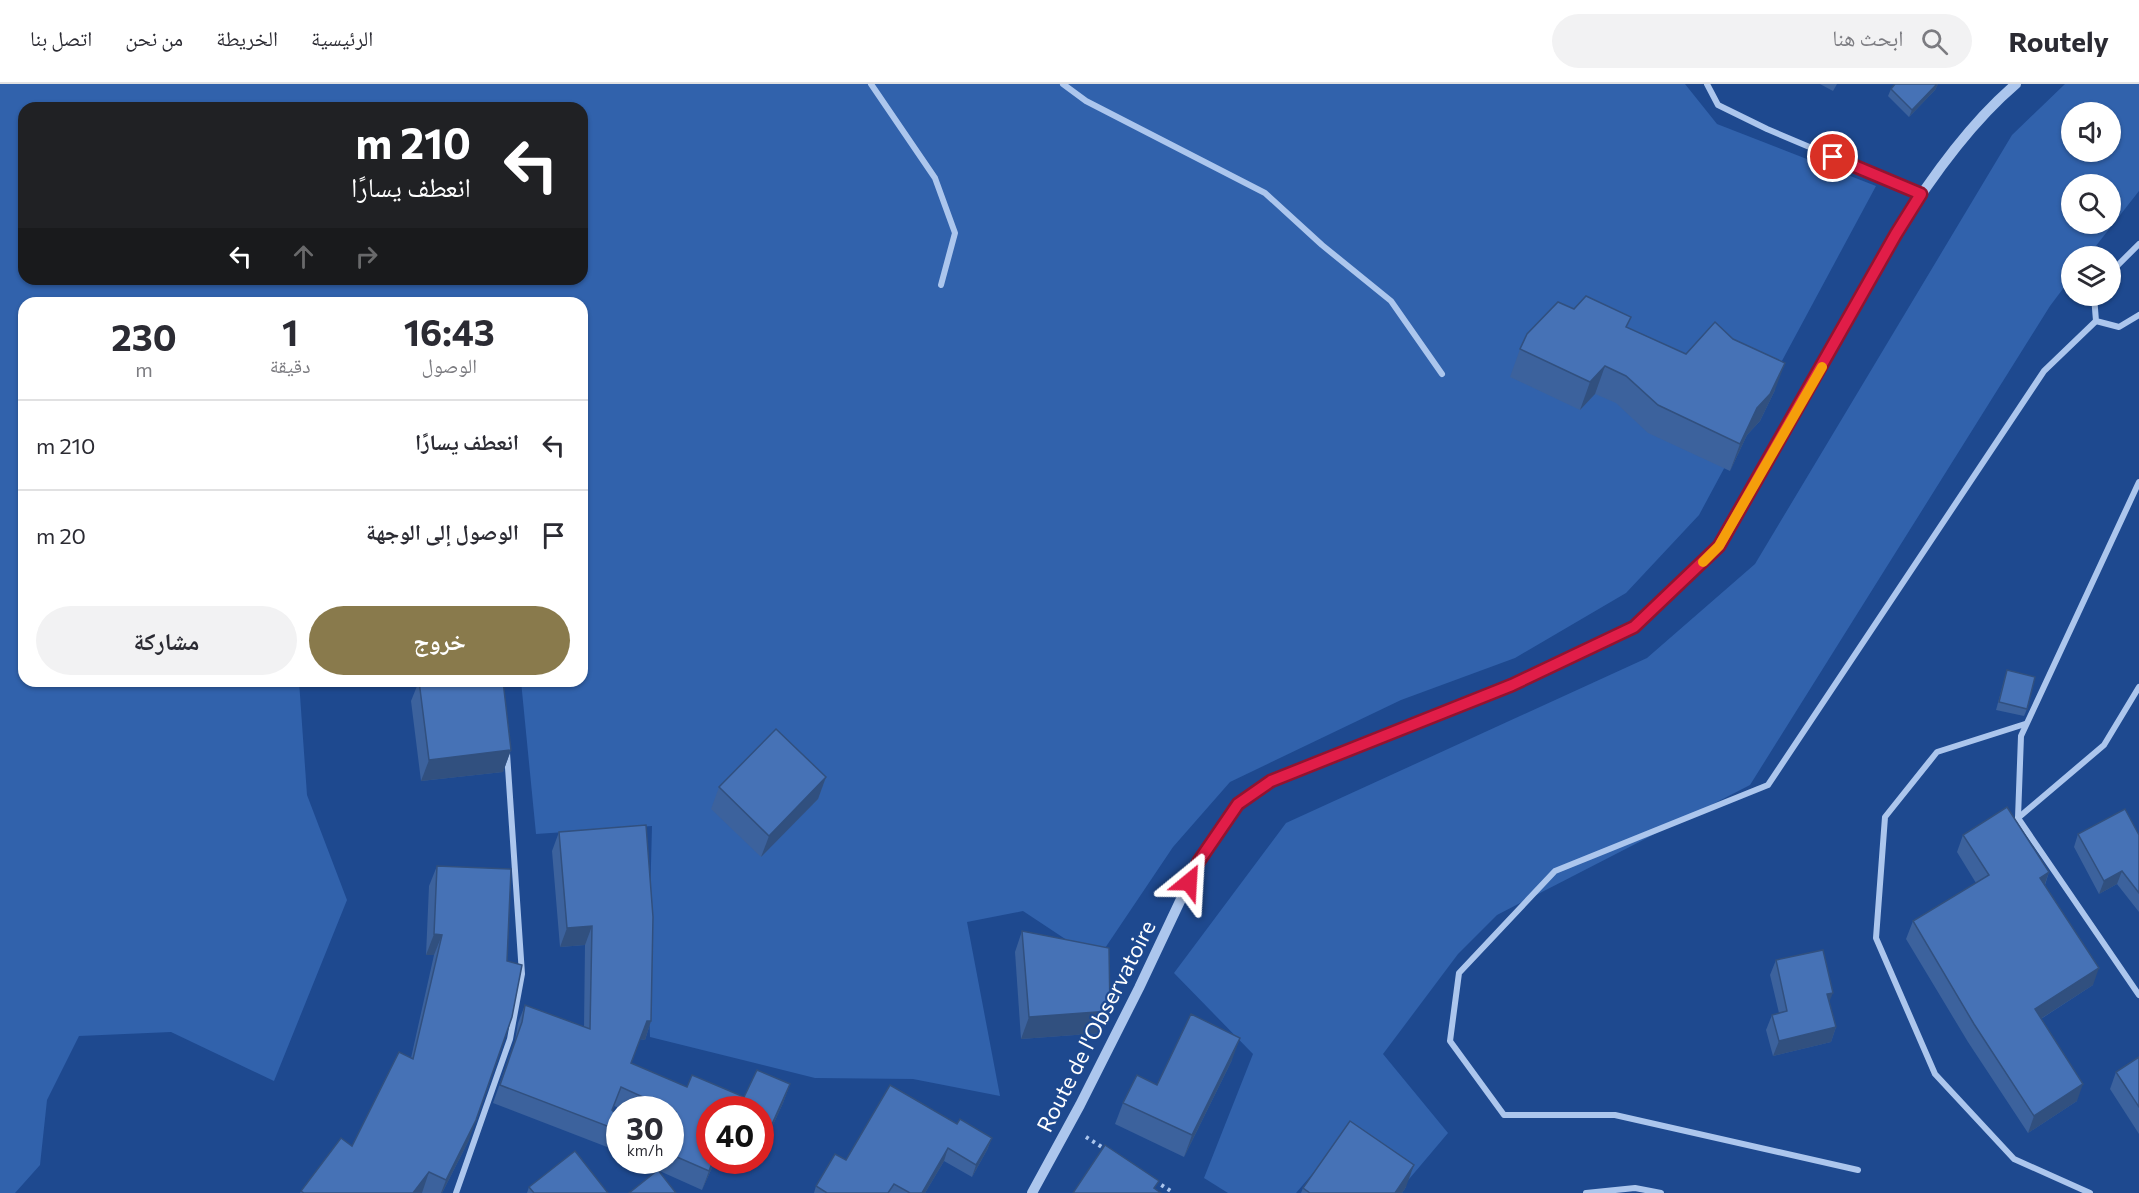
<!DOCTYPE html>
<html lang="ar">
<head>
<meta charset="utf-8">
<style>
	:root { --surface:#fff; --page:#f2f2f3; --text:#2b2b33; --muted:#7c7c81; --line:#e1e1e2; --accent:#897a4c }
	body { margin:0; font-family:Commissioner,"Noto Naskh Arabic",sans-serif; background:var(--page); color:var(--text); direction:rtl; height:100vh; display:flex; flex-direction:column; font-size:22px; white-space:nowrap }
	* { box-sizing:border-box; margin:0 }
	p { font-size:20px; color:var(--muted) }
	.icon { flex:none; width:33px; height:33px; fill:none; stroke:currentColor; stroke-width:2; stroke-linecap:round; stroke-linejoin:round }
	.map { position:relative; flex:1; overflow:hidden; direction:ltr }
	.drawer { position:absolute; left:18px; top:213px; width:570px; height:390px; display:flex; flex-direction:column; background:var(--surface); border-radius:18px; box-shadow:0 2px 4px #0004; direction:rtl }
	.drawer>* { flex:none }
	.guide { position:absolute; left:18px; top:18px; width:570px; height:183px; border-radius:18px; box-shadow:0 2px 4px #0004; direction:rtl; background:#202124; color:#fff; overflow:hidden }
	.fabs { position:absolute; left:2061px; top:18px; display:grid; gap:12px }
	.fabs a { display:grid; place-items:center; width:60px; height:60px; border-radius:50%; background:var(--surface); box-shadow:0 2px 4px #0004; font-size:30px }
	.speed { position:absolute; left:606px; top:1012px; display:flex; gap:12px; font-size:30px; font-weight:700; text-align:center }
	.speed>* { display:grid; place-content:center; width:78px; height:78px; border-radius:50%; background:var(--surface); box-shadow:0 2px 4px #0004; line-height:1 }
	.speed small { font-size:15px; font-weight:400 }
	.speed .limit { border:9px solid #d22; background:#fff; color:#111 }
	.pin { position:absolute; display:grid; place-items:center; width:51px; height:51px; color:#fff; margin:-26px; border:3px solid #fff; border-radius:50%; box-shadow:0 2px 6px #0007 }
	.me { position:absolute; width:66px; margin:-33px; rotate:27deg; stroke-linejoin:round; filter:drop-shadow(0 0 4px #0008) }
	.turn { display:flex; align-items:center; gap:21px; height:126px; padding:0 18px; font-size:27px }
	.turn .icon { width:78px; height:78px; stroke-width:2.5 }
	.turn b { display:block; font-size:42px; line-height:51px }
	.lanes { display:flex; align-items:center; height:57px; padding:0 18px; background:#0003; justify-content:center; gap:30px; direction:ltr }
	.lanes .off { opacity:.35 }
	.eta { display:flex; justify-content:space-evenly; align-items:center; height:102px; text-align:center }
	.eta b { font-size:36px; font-weight:700; line-height:42px }
	.action { display:flex; gap:12px; margin-top:auto; padding:12px 18px }
	.action a { flex:1; height:69px; border-radius:36px; background:var(--accent); color:#fff; font-size:24px; font-weight:700; line-height:69px; text-align:center }
	.action a+a { background:var(--page); color:var(--text) }
	ul { padding:0; list-style:none }
	li { display:flex; align-items:center; gap:18px; height:90px; padding:0 18px; border-top:2px solid var(--line) }
	li div { flex:1 }
	li b { display:block; font-size:22px }
	li em { font-style:normal }
	header { display:flex; align-items:center; gap:36px; box-sizing:border-box; height:84px; padding:0 30px; background:var(--surface); border-bottom:2px solid var(--line) }
	header strong { font-size:28px }
	nav { display:flex; gap:33px; margin-inline-start:auto; font-size:21px }
	.search { width:420px; height:54px; background:var(--page); display:flex; align-items:center; gap:15px; box-sizing:border-box; padding:0 21px; border-radius:33px; color:var(--muted); font-size:22px }
	.map>svg:first-child { display:block }
	.green { fill:#3162ac; fill-rule:evenodd }
	.lines { fill:none; stroke-linecap:round; stroke-linejoin:round }
	.path { stroke:#acc6ed; stroke-width:4; stroke-dasharray:3 4.5; stroke-linecap:butt }
	.minor { stroke:#acc6ed; stroke-width:6 }
	.tertiary { stroke:#acc6ed; stroke-width:10 }
	.wall { fill:#3c629d }
	.shaded-wall { fill:#31507f }
	.building { fill:#4672b6; stroke:#31507f; stroke-width:1.5 }
	.route-casing { stroke:#92132f; stroke-width:15 }
	.route { stroke:#e11d48; stroke-width:10 }
	.slow { stroke:#f59e0b; stroke-width:10 }
	.labels { text-anchor:middle; stroke-width:4.5; stroke-linejoin:round; paint-order:stroke }
	.street-label { font-size:22px; fill:#fff; stroke:#1e498f }
</style>
</head>
<body>
<header>
<strong>Routely</strong>
<div class="search"><svg class="icon" aria-label="search" viewBox="0 0 24 24"><circle cx="10" cy="10" r="6"/><path d="M15 15l6 6"/></svg>ابحث هنا</div>
<nav><a>الرئيسية</a><a>الخريطة</a><a>من نحن</a><a>اتصل بنا</a></nav>
</header>
<div class="map">
<svg width="2139" height="1109" viewBox="0 0 2139 1109">
	<rect width="100%" height="100%" fill="#1e498f"/>
	<!-- green -->
	<g class="green">
		<path d="M0,0h1685l32,40 159,62 -177,329 -73,78 -111,65 -114,42 -171,82 -57,65 -76,113 -74,-49 -56,11 33,174 -87,-17 -98,-1 -165,-41 -2,-59 4,-152 -116,8 -15,-153h61v-378h-558v378h275l8,114 40,105 -73,181 -103,-49 -92,4 -32,64 -7,65 -25,28h-15zM24,24h558v171h-558z"/>
		<path d="M2065,0h74v107l-51,65h-16l-1,22 -21,28 -300,479 -253,130 -39,39 -75,100 65,79 -44,52 -66,-41 -42,49h-68l-24,-15 49,-124 -79,-81 112,-150 361,-165 108,-94 257,-429zM2072,28h38v40h-38zM2072,100h38v40h-38z"/>
	</g>
	<g class="lines">
		<!-- path -->
		<g class="path">
			<path d="M1086,1053l19,12"/>
			<path d="M1155,1097l19,12"/>
		</g>
		<!-- minor -->
		<g class="minor">
			<path d="M871,0l64,94 20,55 -14,52"/>
			<path d="M1063,0l23,17 179,92 57,52 69,56 51,73"/>
			<path d="M1707,0l11,21 49,24 154,65"/>
			<path d="M2110,189l29,-29"/>
			<path d="M2094,212l2,25 23,6 20,-12"/>
			<path d="M2139,398l-118,254 -3,82 121,177"/>
			<path d="M2025,640l-88,28 -52,65 -9,121 59,136 79,85 76,34"/>
			<path d="M2018,734l86,-73 35,-58"/>
			<path d="M1858,1086l-243,-55h-111l-54,-74 9,-68 96,-102 213,-86 276,-414 52,-50"/>
			<path d="M456,1109l54,-154 12,-65 -15,-221"/>
			<path d="M1586,1109l49,-5 26,5"/>
		</g>
		<!-- tertiary -->
		<path class="tertiary" d="M1032,1109l48,-88 59,-117 60,-127 39,-57 33,-23 241,-96 122,-58 85,-81 177,-312c32,-52 73,-110 120,-150"/>
	</g>
	<!-- wall -->
	<g class="wall">
		<path d="M1820,0h17l-4,7z"/>
		<path d="M1895,0h43l-3,6 -26,27 -21,-21 3,-7z"/>
		<path d="M1574,225l57,8 -4,10 59,27 89,36 -15,31 -13,14 -17,36 -82,-38 -32,-30 -21,-9 -15,16 -70,-33 10,-28z"/>
		<path d="M2007,586l20,39 -3,7 -28,-6z"/>
		<path d="M419,597h84l8,69 -8,22 -82,9 -10,-80z"/>
		<path d="M826,693l-8,22 -57,58 -50,-48 8,-22z"/>
		<path d="M559,748l92,189 -6,19 -5,-1 -9,24 56,24 57,10 46,-13 -7,19 -23,50v-43h-50v51h5l-13,29 -49,-22 2,-7h15v-51h-46l-10,-4 -2,5 8,8v33l-127,-49 22,-62 3,-18 7,-18 59,22 1,-82 -25,2 -8,-96z"/>
		<path d="M2078,750l61,1v77l-22,-28 -18,10 -25,-47z"/>
		<path d="M1963,751l86,37 -4,13 48,100 -52,34 36,82 -49,32 -60,-91 -62,-103 7,-18 63,-38 -19,-31z"/>
		<path d="M437,782l32,274 -27,53h-142l1,-2 51,-45 59,-88 23,-103h-8l3,-69z"/>
		<path d="M1022,847l80,102 -81,6 -6,-87z"/>
		<path d="M1776,876l53,42 7,25 -5,15 -58,14 -7,-26 6,-15 7,-2 -9,-38z"/>
		<path d="M2139,973v77l-29,-45 6,-17z"/>
		<path d="M1232,976l-48,97 -69,-33 8,-21 34,-18z"/>
		<path d="M957,1040l35,14 -5,12 -15,27 -28,-16 -19,32h-111l2,-7 30,-26z"/>
		<path d="M529,1103l79,6h-81z"/>
		<path d="M1406,1103l-4,6h-101l2,-5z"/>
	</g>
	<!-- shaded-wall -->
	<g class="shaded-wall">
		<path d="M1937,0h1l-3,6 -26,27 3,-7z"/>
		<path d="M1785,279l-10,27 -15,31 -13,14 -17,36 10,-27 17,-36z"/>
		<path d="M1605,282l-10,28 -15,16 10,-28z"/>
		<path d="M511,666l-8,22 -82,9 8,-21z"/>
		<path d="M826,693l-8,22 -57,58 8,-21z"/>
		<path d="M2122,787l-5,13 -18,10 5,-13z"/>
		<path d="M2049,788l-6,17 -3,-11z"/>
		<path d="M592,842l-7,19 -25,2 7,-19z"/>
		<path d="M434,850l8,1 -8,20h-8z"/>
		<path d="M2099,884l-6,17 -65,42 7,-18z"/>
		<path d="M1833,909l-6,14v-13z"/>
		<path d="M1110,927l-8,22 -81,6 8,-22z"/>
		<path d="M647,937h4l-6,19 -5,-1 -16,43z"/>
		<path d="M1836,943l-5,15 -58,14 6,-15z"/>
		<path d="M1240,954l-8,22 -48,97 8,-22z"/>
		<path d="M790,1000l-7,19 -23,50 4,-11z"/>
		<path d="M2083,1000l-6,17 -49,32 6,-17z"/>
		<path d="M476,1036l-7,20 -27,53h-1l5,-13z"/>
		<path d="M992,1054l-5,12 -15,27 4,-12z"/>
		<path d="M948,1064l-4,13 -19,32h-3z"/>
		<path d="M713,1077h2l-13,29 7,-19z"/>
		<path d="M1414,1081l-8,22 -4,6h-7z"/>
		<path d="M429,1088l-7,21h-9z"/>
	</g>
	<!-- building -->
	<g class="building">
		<path d="M1895,0h42l-25,26 -21,-21z"/>
		<path d="M1586,212l45,21 -5,10 60,27 29,-32 18,17 52,24 -15,31 -13,14 -17,36 -82,-39 -32,-29 -21,-10 -15,16 -70,-33 7,-15 31,-32 16,7z"/>
		<path d="M2007,586l28,7 -8,32 -28,-7z"/>
		<path d="M419,597h84l8,69 -82,10z"/>
		<path d="M776,645l50,48 -57,59 -50,-49z"/>
		<path d="M2007,723l42,65 -9,6 59,90 -64,41 48,75 -49,32 -60,-92 -61,-103 76,-46 -26,-40z"/>
		<path d="M2125,725l14,26v58l-17,-22 -18,10 -26,-47z"/>
		<path d="M646,741l7,92 -2,104h-4l-16,42 56,24 5,-12 52,22 13,-27 33,14 -26,58 -4,-1v-31h-50v51h3l-4,10 -39,-17v-30l6,-12 -55,-25 -9,23 8,9v12l-120,-46 22,-63 3,-17 65,24 2,-103 -25,2 -8,-96z"/>
		<path d="M437,782l74,3 -4,92 15,4 -10,52 -36,103 -30,60 -17,-8 -16,21h-109l-3,-2 40,-53 11,8 47,-94 14,7 29,-124 -8,-1z"/>
		<path d="M1022,847l87,17 1,63 -81,6z"/>
		<path d="M1823,866l10,43 -6,1 9,33 -57,14 -7,-26 15,-4 -11,-51z"/>
		<path d="M1191,930l49,24 -48,97 -69,-32 14,-28 20,10z"/>
		<path d="M2139,973v50l-23,-35z"/>
		<path d="M890,1001l67,39 3,-5 32,19 -16,27 -28,-17 -26,45h-12l-16,-9 -6,9h-61l-11,-7 19,-32 11,6z"/>
		<path d="M1350,1037l64,44 -19,28h-85l-7,-5z"/>
		<path d="M1105,1061l54,36 -5,7 7,5h-88z"/>
		<path d="M575,1067l33,42h-74l-5,-6z"/>
		<path d="M658,1086l18,23h-47z"/>
	</g>
	<g class="lines">
		<!-- route casing -->
		<g class="route-casing">
			<path id="route" d="M1189,798l10,-21 39,-57 33,-23 241,-96 122,-58 85,-81 177,-312 25,-40 -88,-37"/>
		</g>
		<!-- route -->
		<use href="#route" class="route"/>
		<!-- slow -->
		<path class="slow" d="M1703,478l16,-16 103,-179"/>
	</g>
	<g class="labels">
		<!-- street labels -->
		<g class="street-label">
			<text transform="translate(1096 942) rotate(-63)" y="8">Route de l'Observatoire</text>
		</g>
	</g>
</svg>
<div class="fabs">
<a><svg class="icon" aria-label="sound" viewBox="0 0 24 24"><path d="M4 9h4l5-4v14l-5-4H4zM17 9q2 3 0 6"/></svg></a>
<a><svg class="icon" aria-label="search" viewBox="0 0 24 24"><circle cx="10" cy="10" r="6"/><path d="M15 15l6 6"/></svg></a>
<a><svg class="icon" aria-label="layers" viewBox="0 0 24 24"><path d="M12 4l9 5-9 5-9-5zM3 14l9 5 9-5"/></svg></a>
</div>
<div class="speed"><div>30<small>km/h</small></div><div class="limit">40</div></div>
<div class="pin" style="left:1833px;top:73px;background:#d93025"><svg class="icon" aria-label="arrive" viewBox="0 0 24 24"><path d="M6 21V4h12l-3 4 3 4H6"/></svg></div>
<svg class="me" style="left:1189px;top:798px" viewBox="-20 -20 40 40"><path d="M0-17L14 15 0 8-14 15z" fill="#e11d48" stroke="#fff" stroke-width="4"/></svg>
<div class="guide">
<div class="turn"><svg class="icon" aria-label="left" viewBox="0 0 24 24"><path d="M17 20v-9H6M10 6l-5 5 5 5"/></svg><div><b>210 m</b>انعطف يسارًا</div></div>
<div class="lanes"><svg class="icon" aria-label="left" viewBox="0 0 24 24"><path d="M17 20v-9H6M10 6l-5 5 5 5"/></svg><svg class="icon off" aria-label="ahead" viewBox="0 0 24 24"><path d="M12 20V5M6 11l6-6 6 6"/></svg><svg class="icon off" aria-label="right" viewBox="0 0 24 24"><path d="M7 20v-9h11M14 6l5 5-5 5"/></svg></div>
</div>
<section class="drawer">
<div class="eta">
<div><b>16:43</b><p>الوصول</p></div>
<div><b>1</b><p>دقيقة</p></div>
<div><b>230</b><p>m</p></div>
</div>
<ul>
<li><svg class="icon" aria-label="left" viewBox="0 0 24 24"><path d="M17 20v-9H6M10 6l-5 5 5 5"/></svg><div><b>انعطف يسارًا</b></div><em>210 m</em></li>
<li><svg class="icon" aria-label="arrive" viewBox="0 0 24 24"><path d="M6 21V4h12l-3 4 3 4H6"/></svg><div><b>الوصول إلى الوجهة</b></div><em>20 m</em></li>
</ul>
<div class="action"><a>خروج</a><a>مشاركة</a></div>
</section>
</div>
</body>
</html>
